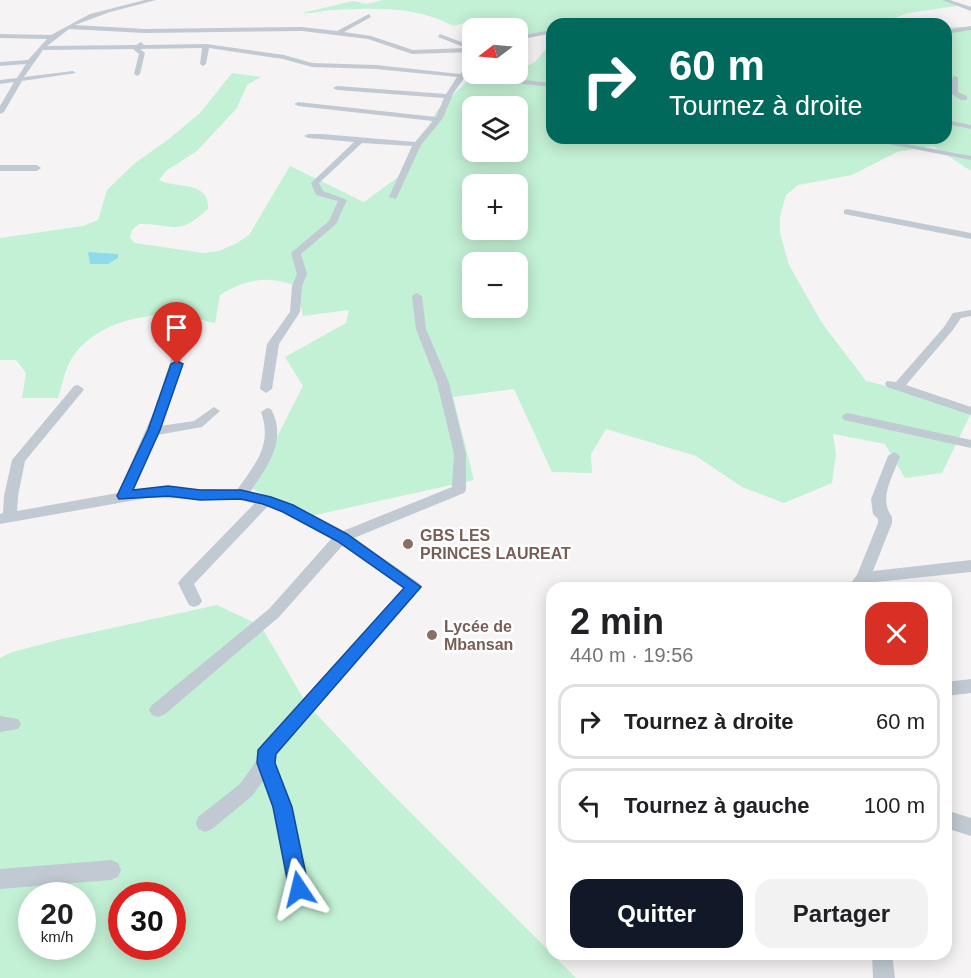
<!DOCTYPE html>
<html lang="fr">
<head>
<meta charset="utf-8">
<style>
	:root { --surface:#fff; --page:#f2f2f2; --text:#202124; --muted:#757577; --line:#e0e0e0; --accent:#111827 }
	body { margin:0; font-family:Arial,sans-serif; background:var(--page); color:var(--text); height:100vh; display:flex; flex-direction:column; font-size:22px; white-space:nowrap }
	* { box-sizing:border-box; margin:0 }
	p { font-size:20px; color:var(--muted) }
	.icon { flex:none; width:33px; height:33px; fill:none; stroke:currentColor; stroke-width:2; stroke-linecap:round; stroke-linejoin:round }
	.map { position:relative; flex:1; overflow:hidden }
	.sheet { position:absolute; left:546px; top:582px; width:406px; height:378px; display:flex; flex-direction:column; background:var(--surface); border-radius:18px; box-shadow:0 3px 15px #0003 }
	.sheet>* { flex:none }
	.guide { position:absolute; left:546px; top:18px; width:406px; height:126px; border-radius:18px; box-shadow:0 3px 15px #0003; background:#00695c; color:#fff; overflow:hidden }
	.needle { width:39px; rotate:254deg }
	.tools { position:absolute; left:462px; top:18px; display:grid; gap:12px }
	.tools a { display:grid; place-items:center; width:66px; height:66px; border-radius:12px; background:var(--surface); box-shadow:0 3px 15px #0003; font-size:30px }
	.speed { position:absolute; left:18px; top:882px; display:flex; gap:12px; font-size:30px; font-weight:700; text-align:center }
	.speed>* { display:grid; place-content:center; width:78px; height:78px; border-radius:50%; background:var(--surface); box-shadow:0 3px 15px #0003; line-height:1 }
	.speed small { font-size:15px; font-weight:400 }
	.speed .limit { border:9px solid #d22; background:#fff; color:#111 }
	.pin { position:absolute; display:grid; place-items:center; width:51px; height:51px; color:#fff; margin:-62px -26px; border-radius:50% 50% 50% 0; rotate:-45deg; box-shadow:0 0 6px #0007 }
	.pin .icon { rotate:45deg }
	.me { position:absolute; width:66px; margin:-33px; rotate:350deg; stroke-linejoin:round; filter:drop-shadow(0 0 4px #0008) }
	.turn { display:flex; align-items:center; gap:21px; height:126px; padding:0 24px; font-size:27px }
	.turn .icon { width:78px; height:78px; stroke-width:2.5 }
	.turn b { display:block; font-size:42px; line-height:51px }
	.round { display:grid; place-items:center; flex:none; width:63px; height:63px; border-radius:18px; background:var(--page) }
	.headline { display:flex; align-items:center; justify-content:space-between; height:102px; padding:0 24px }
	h1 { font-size:36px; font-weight:700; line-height:45px }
	.button { display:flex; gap:12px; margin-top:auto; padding:12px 24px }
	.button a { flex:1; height:69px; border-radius:18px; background:var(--accent); color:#fff; font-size:24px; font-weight:700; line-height:69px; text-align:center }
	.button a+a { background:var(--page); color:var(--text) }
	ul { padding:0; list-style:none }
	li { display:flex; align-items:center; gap:18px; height:75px; margin:0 12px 9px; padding:0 12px; border:3px solid var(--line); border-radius:18px }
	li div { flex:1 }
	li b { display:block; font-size:22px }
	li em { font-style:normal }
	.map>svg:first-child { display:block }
	.green { fill:#c3f1d5; fill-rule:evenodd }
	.water { fill:#90daee }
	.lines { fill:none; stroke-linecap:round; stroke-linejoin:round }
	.minor { fill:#c1cad2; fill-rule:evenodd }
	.route { fill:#1a73e8; stroke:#114b97; stroke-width:1.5 }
	.education-dot { fill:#8d6e63; stroke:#fff; stroke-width:2 }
	.labels { text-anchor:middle; stroke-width:5; stroke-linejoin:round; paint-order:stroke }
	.education-label { font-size:16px; font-weight:bold; fill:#785e54; stroke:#fff; text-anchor:start }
</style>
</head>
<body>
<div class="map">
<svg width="971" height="978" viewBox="0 0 971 978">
	<rect width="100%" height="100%" fill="#f5f3f3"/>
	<!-- green -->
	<g class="green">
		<path d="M383,0h565l16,5 -56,8 -19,7 8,4h-345v8l-34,3v-7h-19l-4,-10h-11l-31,8c-37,-20 -78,-18 -119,-16 -11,0 -20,4 -32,3l51,-12 14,3z"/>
		<path d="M947,27h24v144l-38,-25 -36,6 -45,23 -54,10 -12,10 -6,21v17l9,32 33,58 44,58 58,14 47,18 -29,60 -37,5 -20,-34 -52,-10 3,19 -4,30 -48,20 -42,-16 -46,-31 -90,-27 -15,25 1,19 -40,-1 -38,-83 -61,8 21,83 -168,37 -55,-29 52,-102 -18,-29 61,-34 3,-13 -46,6 -7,-30c-28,-11 -50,-7 -76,9l-5,28c-11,-1 -20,-7 -31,-8 -39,-3 -90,8 -112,43 -7,11 -10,27 -14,40h-36l4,-25 -10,-13h-16v-122l83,-12 15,-6 9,-30 28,-27 34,-24 31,-26 32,-40 29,4 -14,8 -10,23 -40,43 -30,19 -8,10c17,9 51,0 49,29 -32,29 -33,14 -69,15l-7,6 -2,8 5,5 68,10 16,-2 18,-8 12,-8 41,-69 74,36 37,-27 37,-66 37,-35h43v-4l17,-8 10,-12h7v88h394zM472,106h46v46h-46zM472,184h46v46h-46zM472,262h46v46h-46z"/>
		<path d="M217,605l44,21 45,77 76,81 194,194h-576v-320l12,-6 50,-13zM32,896h50v50h-50zM122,896h50v50h-50z"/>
	</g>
	<!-- water -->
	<path class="water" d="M88,252l30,2v4l-10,6h-18z"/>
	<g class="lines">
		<!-- minor -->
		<g class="minor">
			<path d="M145,0h11l-46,12 -35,13 70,4 157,-2 35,4 32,-17 2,3 -27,15 27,4 42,14 53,-2 -28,-11 2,-3 32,12v6l-60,2 -44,-15 -66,-8 -157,2 -76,-4 -22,17 89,-1 5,-3 3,3 62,-1 78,11 28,8 64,2 84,9 12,-14v6l-5,8 85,9v4l-88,-9 -11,16 -10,24 -22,27 -25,54 -7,-2 23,-51 -50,-3 -43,40 4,8 24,9 -11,24 -35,30 6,20 -5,12 -2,26 -21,32 -7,45 -6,4 -6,-4 7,-45 23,-32 2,-26 5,-12 -6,-21 38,-32 9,-20 -22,-6 -5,-12 43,-41 -46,-4 -4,-2 4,-2h14l93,8 18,-21 -135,-15 -4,-2 4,-2 138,15 8,-19 -107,-8 -4,-2 4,-2 109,8 11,-17 -81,-8 -64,-2 -29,-8 -74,-11 -3,16 -3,2 -3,-2 2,-16 -62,1 5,4 -5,21 -3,2 -3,-2 5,-20 -6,-5 -90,1 -19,27 49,-6 3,2 -54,8 -18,31 -4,2v-8l14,-24 -14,2v-4l17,-2 9,-14 -26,2v-4l28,-2 19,-21 -47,-1v-4l51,1 39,-21z"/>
			<path d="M942,0h8l21,7v4z"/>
			<path d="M971,26v4l-25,4v-4z"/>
			<path d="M546,31l2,3 -30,6v-4z"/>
			<path d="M953,76l5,1v15l9,4v4h-6l-11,-7z"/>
			<path d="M946,120l25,5v4l-25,-5z"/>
			<path d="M857,138h17l97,18v4z"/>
			<path d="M0,165h37l4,3 -4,3h-37z"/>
			<path d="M847,209l124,24v6l-127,-25v-4z"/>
			<path d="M417,293l5,3 4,33 23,54 17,71v36l-2,3 -110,45 65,45 3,4 -146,167 -1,9 16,44 18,82 -3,7 -7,3 -7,-3 -3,-7 -16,-82 -10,-26 -11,15 -40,33 -7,3 -7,-3 -2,-6 2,-6 42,-33 17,-24 4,-15 143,-157 -61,-43 -64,72 -115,98 -6,2 -6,-2 -3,-5 3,-5 117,-96 63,-71 -25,-15 -39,-17 -74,78 8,17 -3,4 -5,2 -5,-2 -11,-22 3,-4 74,-76 -21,-4 -87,-1 -147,26v-10l3,-1 1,-17 8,-36 62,-74 4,-1 6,4 -2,3 -57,69 -7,35 -1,15 101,-18 36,-82 29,-88 5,-3 5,3 -33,103 34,-5 20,-14 6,4 -18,16 -45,8 -24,56 28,-3 76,2c18,-26 36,-45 24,-78l6,-4 4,1c17,31 -4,58 -21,83l45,14 48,25 109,-44 2,-33 -17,-71 -21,-54 -4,-33z"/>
			<path d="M971,310v6l-10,2 -9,13 -46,54 65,22v8l-84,-28 -2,-3 2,-3 9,1 48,-55 9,-14z"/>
			<path d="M848,413l123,27v8l-127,-28 -2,-3 2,-3z"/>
			<path d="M894,452l6,4c-7,21 -22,42 -8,61v6l-19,48 98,-11v12l-104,11 -3,5h-17l10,-13 21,-52v-4l-5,-5 -2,-15 17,-43z"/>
			<path d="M971,679v14l-25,3v-14z"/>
			<path d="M0,716l18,3 3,5 -3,5 -18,3z"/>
			<path d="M946,810l25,8v18l-25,-8z"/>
			<path d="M111,860l7,3 3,7 -3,7 -7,3 -111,9v-20z"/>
			<path d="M872,954h20l3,24h-22z"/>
		</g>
	</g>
	<!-- route -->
	<path class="route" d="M177,361l6,3 -23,66 -27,60 35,-4 32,4h41l30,7 22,8 54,29 74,53 -145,167 -1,9 17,44 17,82 -3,7 -7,3 -7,-3 -3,-7 -16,-82 -16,-44 1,-13 146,-162 -67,-47 -54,-29 -20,-8 -22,-5 -41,1 -32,-4 -49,3 -2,-3 31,-66 23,-66z"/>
	<!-- markers -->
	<g class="education-dot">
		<circle cx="408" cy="544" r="6"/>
		<circle cx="432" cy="635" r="6"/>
	</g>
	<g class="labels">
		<!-- education labels -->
		<g class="education-label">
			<text x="420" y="541">GBS LES<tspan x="420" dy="18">PRINCES LAUREAT</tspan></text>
			<text x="444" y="632">Lycée de<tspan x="444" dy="18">Mbansan</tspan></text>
		</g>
	</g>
</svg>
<div class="tools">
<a><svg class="needle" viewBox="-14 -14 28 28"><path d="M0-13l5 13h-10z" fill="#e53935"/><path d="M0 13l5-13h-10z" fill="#757577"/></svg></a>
<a><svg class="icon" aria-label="layers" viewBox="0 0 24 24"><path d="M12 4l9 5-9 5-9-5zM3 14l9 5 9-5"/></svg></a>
<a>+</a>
<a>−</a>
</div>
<div class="speed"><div>20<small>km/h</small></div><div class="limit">30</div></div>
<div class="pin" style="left:177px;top:364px;background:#d93025"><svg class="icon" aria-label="arrive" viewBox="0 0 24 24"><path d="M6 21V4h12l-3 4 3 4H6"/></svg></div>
<svg class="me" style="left:299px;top:889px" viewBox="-20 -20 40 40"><path d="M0-17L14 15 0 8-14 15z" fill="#1a73e8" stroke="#fff" stroke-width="4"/></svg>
<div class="guide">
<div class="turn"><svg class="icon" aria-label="right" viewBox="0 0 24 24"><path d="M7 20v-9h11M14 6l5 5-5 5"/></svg><div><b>60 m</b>Tournez à droite</div></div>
</div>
<section class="sheet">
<div class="headline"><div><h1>2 min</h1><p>440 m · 19:56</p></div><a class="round" style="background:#d93025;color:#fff"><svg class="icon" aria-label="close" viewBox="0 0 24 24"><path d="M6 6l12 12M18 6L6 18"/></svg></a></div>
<ul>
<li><svg class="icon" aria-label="right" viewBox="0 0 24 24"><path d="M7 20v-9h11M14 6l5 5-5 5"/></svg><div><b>Tournez à droite</b></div><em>60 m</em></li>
<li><svg class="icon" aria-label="left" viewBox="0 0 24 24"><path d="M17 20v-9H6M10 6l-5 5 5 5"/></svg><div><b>Tournez à gauche</b></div><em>100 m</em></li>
</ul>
<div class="button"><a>Quitter</a><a>Partager</a></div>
</section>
</div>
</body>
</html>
